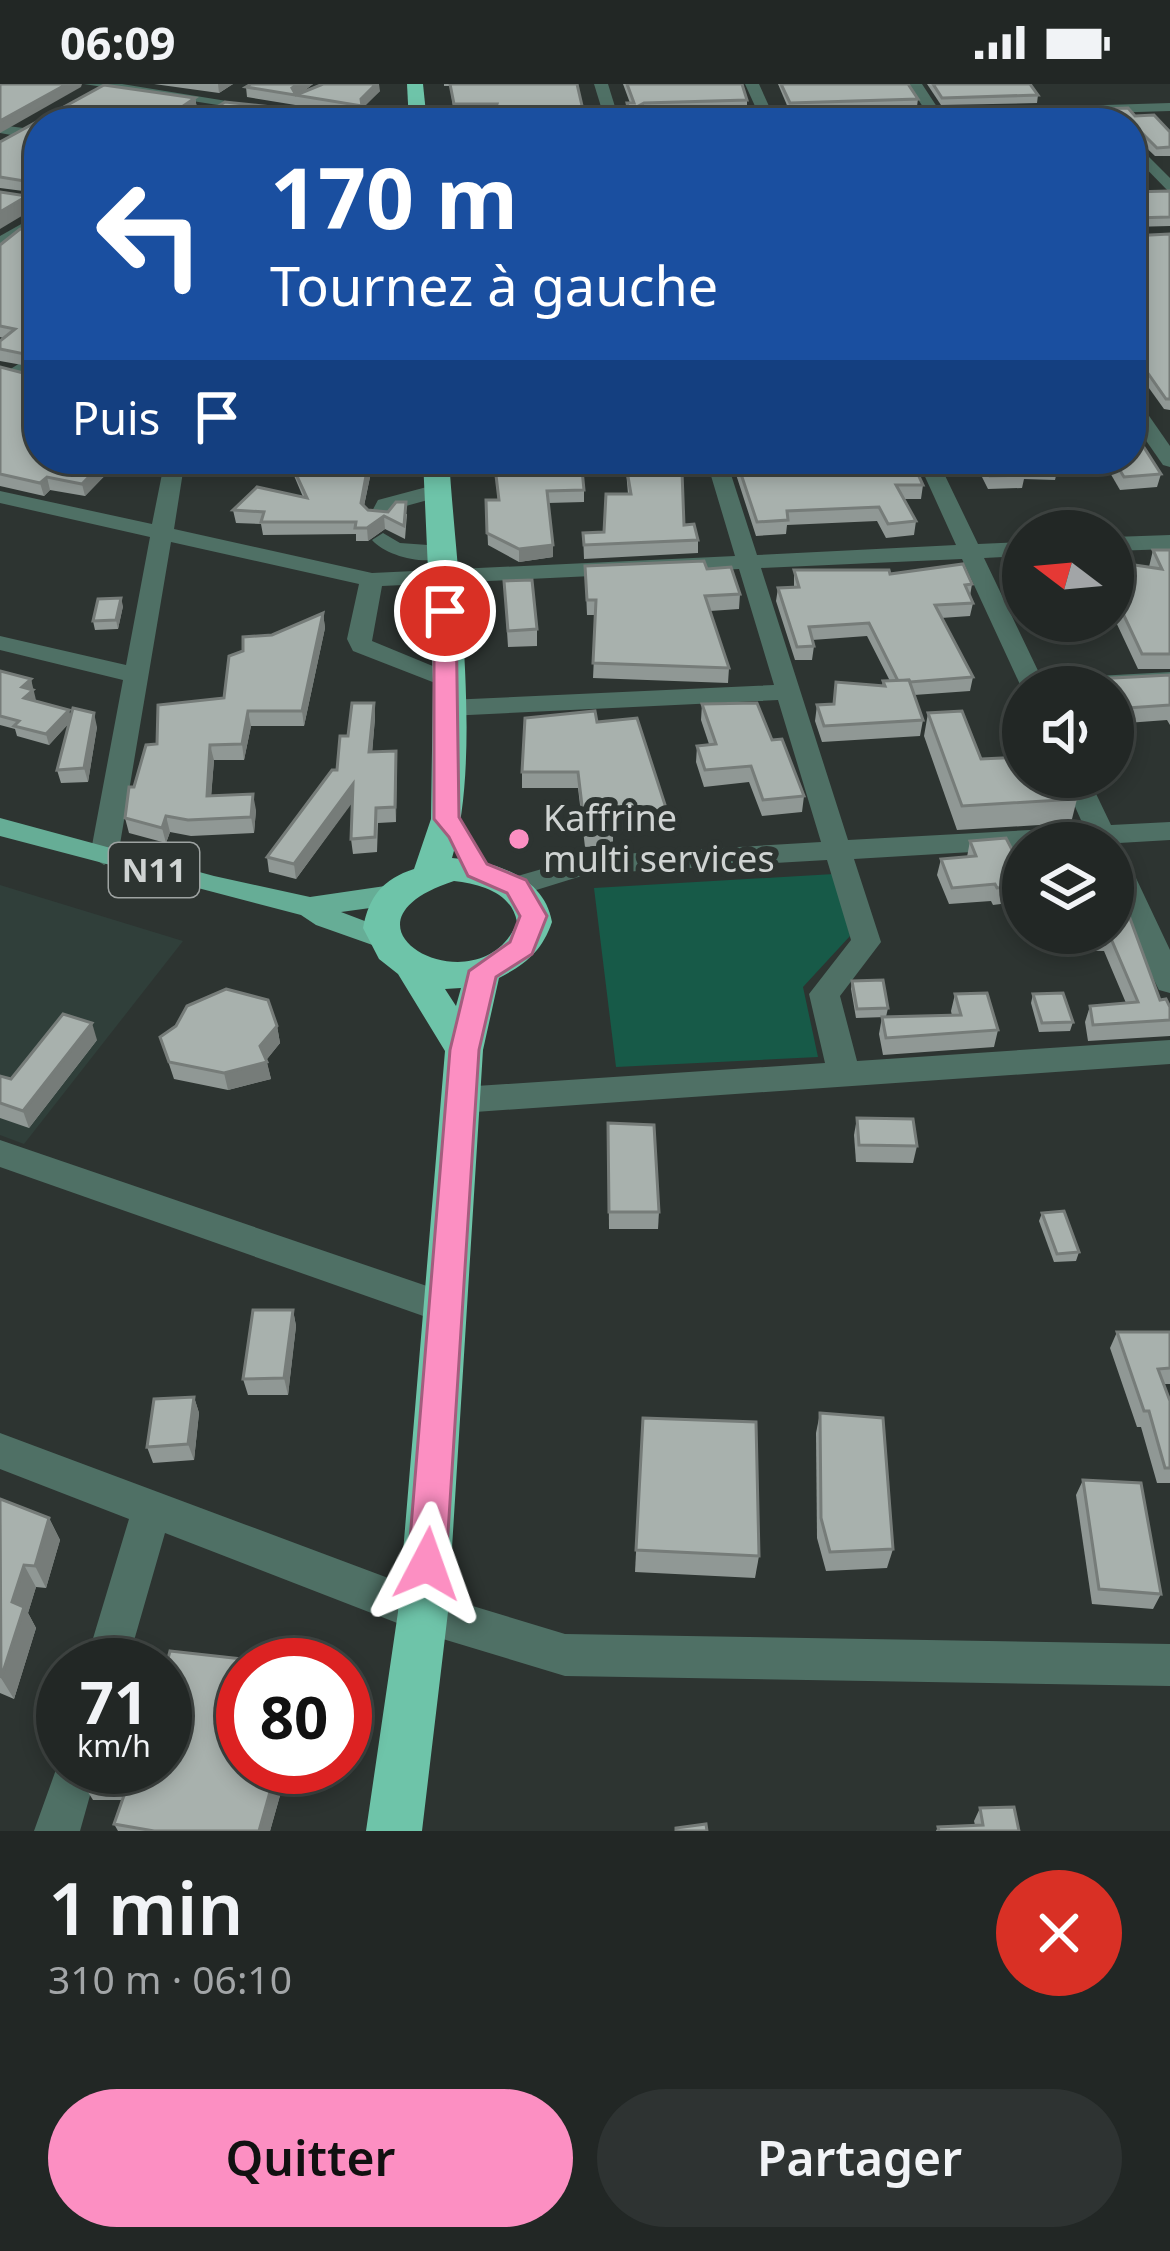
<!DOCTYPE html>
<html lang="fr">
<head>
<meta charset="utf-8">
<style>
	:root { --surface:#222725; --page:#2e3332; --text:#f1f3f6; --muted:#a2a5a7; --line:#3f4442; --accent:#fc8fc2 }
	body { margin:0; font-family:"Noto Sans",sans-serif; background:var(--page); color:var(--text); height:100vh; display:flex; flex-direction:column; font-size:45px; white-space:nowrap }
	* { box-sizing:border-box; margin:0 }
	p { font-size:39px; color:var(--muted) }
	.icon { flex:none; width:66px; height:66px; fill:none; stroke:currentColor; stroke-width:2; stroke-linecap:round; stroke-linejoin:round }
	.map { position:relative; height:1747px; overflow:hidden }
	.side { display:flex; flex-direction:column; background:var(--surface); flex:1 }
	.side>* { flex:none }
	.banner { position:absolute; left:24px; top:24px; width:1122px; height:366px; border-radius:48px; box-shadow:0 6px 18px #0003,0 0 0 3px var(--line); background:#1a4fa0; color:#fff; overflow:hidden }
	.needle { width:78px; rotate:286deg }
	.tools { position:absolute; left:1002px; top:426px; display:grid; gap:24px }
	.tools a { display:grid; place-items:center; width:132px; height:132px; border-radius:50%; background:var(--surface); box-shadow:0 6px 18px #0003,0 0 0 3px var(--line); font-size:60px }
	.speed { position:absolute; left:36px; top:1554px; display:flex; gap:24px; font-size:60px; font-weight:700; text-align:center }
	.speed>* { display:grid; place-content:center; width:156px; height:156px; border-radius:50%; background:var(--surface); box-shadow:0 6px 18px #0003,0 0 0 3px var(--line); line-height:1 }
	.speed small { font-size:30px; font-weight:400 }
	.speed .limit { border:18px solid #d22; background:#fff; color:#111 }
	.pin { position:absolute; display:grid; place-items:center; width:102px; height:102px; color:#fff; margin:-51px; border:6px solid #fff; border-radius:50%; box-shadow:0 3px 12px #0007 }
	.me { position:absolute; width:132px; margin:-66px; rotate:4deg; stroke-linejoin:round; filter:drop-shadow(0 0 9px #0008) }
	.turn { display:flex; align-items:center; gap:42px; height:252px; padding:0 48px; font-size:54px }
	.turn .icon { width:156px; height:156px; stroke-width:2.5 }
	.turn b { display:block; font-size:84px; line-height:102px }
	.then { display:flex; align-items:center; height:114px; padding:0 48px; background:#0003; gap:24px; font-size:45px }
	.round { display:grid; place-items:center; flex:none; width:126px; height:126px; border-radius:63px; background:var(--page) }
	.summary { display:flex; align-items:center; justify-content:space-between; height:204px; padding:0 48px }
	h1 { font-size:72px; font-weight:600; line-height:90px }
	.primary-button { display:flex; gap:24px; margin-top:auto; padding:24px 48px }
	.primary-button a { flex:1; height:138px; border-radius:72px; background:var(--accent); color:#111; font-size:48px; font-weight:600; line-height:138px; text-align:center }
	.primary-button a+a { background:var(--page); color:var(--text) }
	.status { display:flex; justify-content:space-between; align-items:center; height:84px; padding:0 60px; background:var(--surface); direction:ltr }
	.status svg { height:33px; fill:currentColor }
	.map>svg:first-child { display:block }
	.built { fill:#303f3a }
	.green { fill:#175a48 }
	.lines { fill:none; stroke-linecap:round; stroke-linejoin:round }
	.minor { fill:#4f7065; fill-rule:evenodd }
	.major { fill:#66ad96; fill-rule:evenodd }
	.highway { fill:#6ec4a9; fill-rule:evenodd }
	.wall { fill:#909895 }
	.shaded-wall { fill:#767c79 }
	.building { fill:#a8b1ad; stroke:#767c79; stroke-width:3 }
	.route { fill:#fc8fc2; stroke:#a45d7e; stroke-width:3 }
	.poi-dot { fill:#fc8fc2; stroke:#2d3431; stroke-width:4.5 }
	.labels { text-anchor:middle; stroke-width:12; stroke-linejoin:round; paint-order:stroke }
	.shield { fill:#2d3431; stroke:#9ea3a2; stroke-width:3 }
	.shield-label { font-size:33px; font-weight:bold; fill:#cfd3d2 }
	.poi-label { font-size:36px; fill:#cfd3d2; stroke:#2d3431; text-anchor:start }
</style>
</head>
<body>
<div class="status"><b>06:09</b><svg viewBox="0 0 49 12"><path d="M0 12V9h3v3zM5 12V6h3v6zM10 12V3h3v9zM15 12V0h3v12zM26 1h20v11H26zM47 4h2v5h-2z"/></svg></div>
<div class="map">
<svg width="1170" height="1747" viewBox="0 0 1170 1747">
	<rect width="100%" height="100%" fill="#2d3431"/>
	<!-- built -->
	<path class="built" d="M0,801l183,56 -159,203 -24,-9z"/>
	<!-- green -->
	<path class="green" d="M834,790l16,62 -47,51 15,70 -202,10 -22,-179z"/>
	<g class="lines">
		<!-- minor -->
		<g class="minor">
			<path d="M84,0h38l148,24 -7,4z"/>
			<path d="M594,0h14l12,39h-14z"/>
			<path d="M745,0h14l14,31 152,-5 -17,-26h14l17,26 231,-7v8l-225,7 3,5 -17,-4 -294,4 7,-4 115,-4z"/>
			<path d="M0,41l39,5v10l-39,-7z"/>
			<path d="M1131,55l39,39v15l-39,-40z"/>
			<path d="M39,130v12l-39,22v-12z"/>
			<path d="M39,267v15l-16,12h-14v-8z"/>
			<path d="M1131,314l7,2 32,46v21l-7,-2 -32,-46z"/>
			<path d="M165,375h20l-11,70 198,44 363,-17 -29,-97h20l31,96 199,-10 -39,-86h20l41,85 45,-2v14l-39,2 58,121 128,-7v14l-147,1v4l-61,-132 -201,9 87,272 236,-13 -22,-50h26l23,48 59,-3v18l-51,3 -5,7 13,9 43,91v43l-11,-3 -4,-8 -42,-92v-47h-90v6l-169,10 27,83 -41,54 17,65 313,-21v24l-709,49 -12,-4 -4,-9 4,-9 12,-4 364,-24 -16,-69 42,-54 -24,-80 -239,14 -71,22 -14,-10 4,-7 80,-23 234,-14 -43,-142 -330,16 -13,-8 13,-8 326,-15 -35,-116 -357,17 -10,55 85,35 3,5 -3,5 -9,2 -95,-37 -6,-12 12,-55 -188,-42 -53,314 -14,9 -14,-9 33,-176 -123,-30v-14l126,29 24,-128 -150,-34v-12l152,33z"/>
			<path d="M438,400l11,6 -3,5 -51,14 -6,11h-16l-3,-5 8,-15z"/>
			<path d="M383,449l17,10 42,3 11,7c-19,15 -65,5 -81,-13z"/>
			<path d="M1170,451v14l-57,2v-14z"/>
			<path d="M0,1056l459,157 5,11 -5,11 -13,5 -446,-157z"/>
			<path d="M0,1349l423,158 142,43 605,10v42l-605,-10 -142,-43 -258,-100 -38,132h-42l44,-146 -129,-50z"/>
			<path d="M63,1666v17h35l-18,64h-46z"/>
		</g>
		<!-- major -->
		<path class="major" d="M0,734l214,58 96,21 82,-12 14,10 -14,10 -51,7 50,19 5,7 -5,7 -10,3 -65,-23 -15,-10 -301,-79z"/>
		<!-- highway -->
		<g class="highway">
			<path d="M407,0h16l4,39h-18z"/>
			<path d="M423,375h26c7,112 34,296 3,399 42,3 92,18 100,64 -10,29 -26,42 -53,56l-16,72 -35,562 -26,219h-56l32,-219 47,-561 -47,-77 -19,-15 -16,-31c6,-32 20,-49 51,-59l17,-50 2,-138zM454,797c27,3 58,12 63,41 -35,91 -201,4 -63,-41zM461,904l-5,18 -11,-17z"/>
		</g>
	</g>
	<!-- wall -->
	<g class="wall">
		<path d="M154,0h79l-14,9z"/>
		<path d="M251,0h62l-13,10 80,-3 -18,17 1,8 -116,-19 -1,-10z"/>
		<path d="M444,0h133l9,39 -92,-1v-9h-40l-4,-27h-6z"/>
		<path d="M623,0h119l5,16v11l-100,3 108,9h-126l-2,-20h3z"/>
		<path d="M778,0h130l10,15 -1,7 -128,4z"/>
		<path d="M927,0h103l8,11 -1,8 -96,2z"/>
		<path d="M104,1l91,13 2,10 -13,9h17l24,-15 140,15 1,6h-327v70l-39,-5v-46z"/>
		<path d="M953,30l182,2 35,16v24h-15l-21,-20h-3v-13h-227l1,-8 43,4z"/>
		<path d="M1170,107v35l-39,1v-35z"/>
		<path d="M39,149v135l-39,-7v-12l3,-11 -3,-1v-92z"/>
		<path d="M1170,150v176l-6,-1 -33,-46v-127z"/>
		<path d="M0,283l39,11v81l78,4 -32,33 -35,-6 -6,6 -44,-10z"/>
		<path d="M192,375h43v11l-41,3z"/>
		<path d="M287,375h60v6h21l2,12 -6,29 4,4 39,4 -2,25 -20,-10 -17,12h-12v-7l-93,1 -2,-11 -25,-1 -3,-13 70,-13z"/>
		<path d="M494,375l90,31v12l-36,1 5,54 -34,5 -31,-17 -2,-45h12z"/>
		<path d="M625,375l36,13 23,53 14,15v13l-114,6 -1,-26 21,-1 24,-38z"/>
		<path d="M731,375h180l12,26 -2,14h-17l12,22 -2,14 -28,3 -9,-17 -90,4 -1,9 -30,2z"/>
		<path d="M970,375h86l2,8 -3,13 -31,-1 -2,9 -34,1 -6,-12h-4z"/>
		<path d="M1102,375h29l30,15 -4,13 -37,3z"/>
		<path d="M1153,466h17v119h-32l-23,-49 4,-15 -1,-27 3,-15 28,4z"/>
		<path d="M585,482l122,3 33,25 -1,15 -29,2 19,57 -1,15 -135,-5 3,-63h-9z"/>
		<path d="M794,486l96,4 82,10 -2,12 3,7 -3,13 -29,2 32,59 -3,14 -56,4 9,25 -3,16 -98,6 -7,-21 2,-16 17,-1 48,-18 1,-5h7l-23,-45 -55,4 2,6 -2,14h-17l-19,-59 2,-13 16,-1z"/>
		<path d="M504,497l33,48v17l-29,1z"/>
		<path d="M123,522l-5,23 -23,1 -2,-9z"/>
		<path d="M323,529l2,15 -21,98h-53l-7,34h-30l-3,36 45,14 -2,23 -63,3 -21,-4 -4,11 -37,-10 -4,-15 9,-31 23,-43 67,-46 19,-47 29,-16z"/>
		<path d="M0,587l31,8 3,22 63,26 -9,55 -27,1 -4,-13 12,-47 -20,22 -32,-9 -2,-7 -15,-4z"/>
		<path d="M1170,591v50l-3,-5 -54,4v-37h-39l2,-7z"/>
		<path d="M374,619l1,15 -3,34 24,-1v71l-18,1 -1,29 -24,2 -2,-15 1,-37 -56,77 -27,-7 -2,-15 70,-87 11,-34z"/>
		<path d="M702,620l70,36 32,56 -2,16 -40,4 -13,-34 -45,5 -8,-25 1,-16 12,-2 -8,-24z"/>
		<path d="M928,629l53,46 96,40 -6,24 -114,7 -33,-94z"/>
		<path d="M597,638l70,89 -1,16 -53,5v13l-28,2 -7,-59h-56v-16z"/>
		<path d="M970,757l53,24v36l-30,4 -2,-4 -42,3 -12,-29 4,-16 26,-2z"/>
		<path d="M1117,829l43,87 10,7v29l-82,5 -3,-19 5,-16 36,-3 -22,-52 -51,-1 -4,-17h64z"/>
		<path d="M852,897l36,27 -2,9 -30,1 -5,-29z"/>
		<path d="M955,910l43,36 -4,17 -111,8 -4,-21 3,-17 70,-1 -1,-5z"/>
		<path d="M1033,910l40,28 -3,9 -31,1 -8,-29z"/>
		<path d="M277,942l3,17 -14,17 5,19 -43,11 -54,-11 -14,-42z"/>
		<path d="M97,956l-68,88 -29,-10v-42l11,3z"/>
		<path d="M857,1034l60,28 -4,17 -57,-1 -2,-27z"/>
		<path d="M608,1039l51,89 -1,17h-49z"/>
		<path d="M1042,1129l37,39 -3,9 -22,1 -15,-41z"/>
		<path d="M293,1226l3,16 -8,69h-40l-5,-16z"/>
		<path d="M1117,1248h53v52h-6l6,17v82h-13l-16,-56h-4l-27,-79z"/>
		<path d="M194,1313l5,16 -5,47 -41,3 -6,-16z"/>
		<path d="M820,1329l73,136 -6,19 -61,3 -9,-33 -1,-105z"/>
		<path d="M643,1334l116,138 -4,22 -120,-6z"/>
		<path d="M1083,1396l78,114 -8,15 -61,-5 -16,-109z"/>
		<path d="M0,1415l49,19 11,22 -14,48 -10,-1 -8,26 8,15 -22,71 -14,-6z"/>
		<path d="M243,1683h45l-18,64h-152l-4,-7 8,-24h-29l-10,-16z"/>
		<path d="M980,1724l39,23h-83l2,-4 37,-2 -1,-4z"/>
	</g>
	<!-- shaded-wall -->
	<g class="shaded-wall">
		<path d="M67,0h15l-1,3 -81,46v-12z"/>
		<path d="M218,0h15l-14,9z"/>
		<path d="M298,0h15l-16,12 -5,-8z"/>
		<path d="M376,0h3l1,7 -18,18 -1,-10z"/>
		<path d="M195,14l2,10 -17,11 -1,-10z"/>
		<path d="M644,19v12l-10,8 1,-15z"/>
		<path d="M27,112l3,15 -30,18v-17z"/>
		<path d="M106,375h11v4l-32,33 -3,-12z"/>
		<path d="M368,381l2,12 -8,38 -1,-12z"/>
		<path d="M47,393l3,13 -6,6 -4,-13z"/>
		<path d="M384,432l1,13 -17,12 -1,-13z"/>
		<path d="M553,461v12l-34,5v-13z"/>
		<path d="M121,514l2,8 -5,23 -2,-9z"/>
		<path d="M323,529l2,15 -21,98 -2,-15z"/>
		<path d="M31,595l5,21 -9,8 -5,-21z"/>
		<path d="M374,619l1,15 -4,49 -2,-15z"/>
		<path d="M69,626l3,10 -23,25 -3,-11z"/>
		<path d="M248,627l3,15 -7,34 -2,-16z"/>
		<path d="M94,629l3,14 -9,55 -4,-14z"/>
		<path d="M210,661l4,15 -4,52 -3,-16z"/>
		<path d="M396,667l1,14 -1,57 -1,-15z"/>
		<path d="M353,700l2,15 -59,80 -2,-15z"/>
		<path d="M253,710l3,16 -2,23 -3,-16z"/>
		<path d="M166,732l4,16 -4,11 -4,-15z"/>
		<path d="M92,939l5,17 -68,88 -6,-17z"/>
		<path d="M277,942l3,17 -16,20 3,-1 4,17 -43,11 -4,-17 36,-27z"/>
		<path d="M293,1226l3,16 -8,69 -4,-17z"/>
		<path d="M194,1313l5,16 -5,47 -6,-16z"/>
		<path d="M49,1434l11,22 -14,48 -11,-22z"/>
		<path d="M24,1481l12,22 -8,26 8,15 -22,71 -13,-21 11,-76z"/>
		<path d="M277,1683h11l-18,64h-11z"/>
	</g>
	<!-- building -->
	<g class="building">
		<path d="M0,0h67l-67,37z"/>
		<path d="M251,0h47l-6,4 4,7 27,-11h53l-15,15 1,7 -116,-19z"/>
		<path d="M450,0h127l9,39h-64l-1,-10h-27l3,-9h-43z"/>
		<path d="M627,0h115l5,16 -103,3 -9,5 -1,6h118l3,9h-123l-5,-20h7z"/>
		<path d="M781,0h127l10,15 -128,4z"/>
		<path d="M933,0h97l8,11 -96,3z"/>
		<path d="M104,1l91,13 -16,11 2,8h20l24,-15 140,15 1,6h-327v64l-2,-4 -37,-6v-35z"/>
		<path d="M1128,24l7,8 19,-1 16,17v15l-13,1 -21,-21h-5v-4h-162l-10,-9 -14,9h-34l-6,-8 43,4 5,-5z"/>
		<path d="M844,34l3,5h-48l-2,-4z"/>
		<path d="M1170,107v26l-37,1 -2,2v-28z"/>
		<path d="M0,108l27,4 -27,16z"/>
		<path d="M20,145l19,4v124l-39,-8v-8l15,-12 -15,-3v-81z"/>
		<path d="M1170,150v165h-4l-35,-50v-113z"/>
		<path d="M0,283l35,9 4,-3v5h-7v5l7,2v74h67l-24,25 -35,-7 -7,6 -40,-9z"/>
		<path d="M1131,343l30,47 -37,3 -11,-18h18z"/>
		<path d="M289,375h57l-1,6h23l-7,38 7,7 20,2 8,-10h10l-2,24 -20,-10 -17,12h-12l1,-6h-95l3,-10 -31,-2 24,-23 50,11z"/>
		<path d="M494,375h87l3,31 -37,1 6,54 -34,4 -32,-16 -1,-33h13z"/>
		<path d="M625,375h33l3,13h21l2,53 10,-1 4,16 -114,5 -1,-12 21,-1 2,-38h25z"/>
		<path d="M736,375h175l12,26h-27l20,36 -28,3 -9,-17 -92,4 1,9 -31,2z"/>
		<path d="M978,375h78l2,8 -38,-2 4,10 -34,1 -5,-12h-5z"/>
		<path d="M1153,466h17v104h-28l-23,-49h5l-3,-42 41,6z"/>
		<path d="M704,477l3,8 24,-2 9,27 -35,2 24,72 -136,-5 3,-63h-9l-2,-34z"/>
		<path d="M963,480l9,20 -7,1 8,18 -38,2 38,72 -63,5 -1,-2 -11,1 -29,-58 -60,4 5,19 -17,1 -19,-59 21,-1 -5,-17h95l1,4z"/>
		<path d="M532,496l5,49 -29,2 -4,-50z"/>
		<path d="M121,514l-5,22 -23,1 5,-22z"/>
		<path d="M323,529l-21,98h-54l-6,33 -32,1 -3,51 46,-2 -2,23 -63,3 -22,-4 -4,12 -37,-10 4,-31h5l12,-42 11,-1 1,-39 66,-7 5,-42 14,-5v-14l29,-2z"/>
		<path d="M0,587l31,8 -9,8 11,3 -9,8 45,12 -23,24 -32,-8 5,-5 -19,-5z"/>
		<path d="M1170,591v30l-57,4v-22h-34l-3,-7z"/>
		<path d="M909,596l14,40 -99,6 -7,-21 17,-1 2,-22 49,4 -2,-5z"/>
		<path d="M352,619h22l-5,49 27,-1 -1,56 -19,1 -1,29 -24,2 2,-55 -59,80 -27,-7 65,-87h5l3,-34h8z"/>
		<path d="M757,619l15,37 10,-1 22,57 -41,4 -12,-34 -46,4 -8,-24 19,-2 -14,-40z"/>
		<path d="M73,624l21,5 -10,55 -27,2z"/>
		<path d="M595,627l2,11 40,-4 30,93 -55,6 1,12 -28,2 -7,-59h-56l3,-54z"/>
		<path d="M962,627l19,48 42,-2v20h44l10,22 -115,7 -34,-93z"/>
		<path d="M1006,754l14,27h3v20l-26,3 -2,-4 -43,4 -11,-29 35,-3 -6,-15z"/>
		<path d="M1113,819l4,10h11l32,87 6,-1 4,8v13l-77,5 -3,-19 48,-4 -29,-68 -51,-1h55z"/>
		<path d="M883,896l5,28 -31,1 -5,-28z"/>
		<path d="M226,905l42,11 9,26 -17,20 7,16 -43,11 -55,-11 -9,-25 16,-11 11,-20z"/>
		<path d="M987,909l11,37 -112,8 -4,-21 79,-2 -6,-21z"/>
		<path d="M1063,909l10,29 -31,1 -9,-29z"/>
		<path d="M63,930l29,9 -69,88 -23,-8v-27l11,3z"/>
		<path d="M857,1034l56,1 4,27 -58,-1z"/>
		<path d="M608,1039l46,2 5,87h-50z"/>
		<path d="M1064,1127l15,41 -22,2 -15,-41z"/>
		<path d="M253,1226h40l-9,68 -41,1z"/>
		<path d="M1117,1248h53v36l-12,1 12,32v67h-5l-16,-57h-5z"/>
		<path d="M194,1313l-6,47 -41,3 7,-48z"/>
		<path d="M820,1329l63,5 10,131 -63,3 -9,-34z"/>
		<path d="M643,1334l113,4 3,134 -123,-6z"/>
		<path d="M1083,1396l58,3 20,111 -62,-5z"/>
		<path d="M0,1415l49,19 -14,48 -11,-1 -12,37 12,5 -23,71z"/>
		<path d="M170,1567l127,14h-54v102h34l-18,64h-105l-40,-7 14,-40h-45l3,-17h79v-97z"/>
		<path d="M1014,1723l5,24h-80l-1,-4 45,-2 -3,-17z"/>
		<path d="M706,1740l1,7h-31v-3z"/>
	</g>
	<!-- route -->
	<path class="route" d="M445,521l11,6 3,206 28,47 39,16 21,36 -15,38 -36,23 -17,73 -33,514 -6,12 -13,6 -13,-6 -6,-12 42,-514 19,-79 41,-29 10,-26 -13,-23 -39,-17 -19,-39 -15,-18v-208z"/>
	<!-- markers -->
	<circle class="poi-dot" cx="519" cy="755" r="12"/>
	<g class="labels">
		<!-- shield labels -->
		<rect class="shield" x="109" y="759" width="90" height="54" rx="9"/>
		<g class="shield-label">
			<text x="154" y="798">N11</text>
		</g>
		<!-- poi labels -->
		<g class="poi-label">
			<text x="543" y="747">Kaffrine<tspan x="543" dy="41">multi services</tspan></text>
		</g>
	</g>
</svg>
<div class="tools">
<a><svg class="needle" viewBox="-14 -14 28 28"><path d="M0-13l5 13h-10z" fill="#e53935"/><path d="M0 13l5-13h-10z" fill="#a2a5a7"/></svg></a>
<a><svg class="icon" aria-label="sound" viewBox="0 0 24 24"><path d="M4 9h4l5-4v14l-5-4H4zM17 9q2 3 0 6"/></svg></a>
<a><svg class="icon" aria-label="layers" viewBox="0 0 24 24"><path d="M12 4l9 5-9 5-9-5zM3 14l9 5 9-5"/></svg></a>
</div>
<div class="speed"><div>71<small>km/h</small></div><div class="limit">80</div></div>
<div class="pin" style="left:445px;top:527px;background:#d93025"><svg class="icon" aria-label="arrive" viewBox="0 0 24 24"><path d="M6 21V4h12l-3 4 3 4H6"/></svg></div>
<svg class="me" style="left:427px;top:1480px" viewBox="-20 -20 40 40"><path d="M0-17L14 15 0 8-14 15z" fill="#fc8fc2" stroke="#fff" stroke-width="4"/></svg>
<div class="banner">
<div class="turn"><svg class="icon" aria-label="left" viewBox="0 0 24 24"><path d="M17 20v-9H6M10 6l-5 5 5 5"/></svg><div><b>170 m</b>Tournez à gauche</div></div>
<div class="then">Puis<svg class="icon" aria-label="arrive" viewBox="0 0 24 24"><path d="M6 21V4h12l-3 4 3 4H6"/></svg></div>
</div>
</div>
<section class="side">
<div class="summary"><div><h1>1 min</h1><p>310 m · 06:10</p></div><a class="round" style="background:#d93025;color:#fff"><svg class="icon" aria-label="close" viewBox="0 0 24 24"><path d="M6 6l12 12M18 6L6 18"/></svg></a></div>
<div class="primary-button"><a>Quitter</a><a>Partager</a></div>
</section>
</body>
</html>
